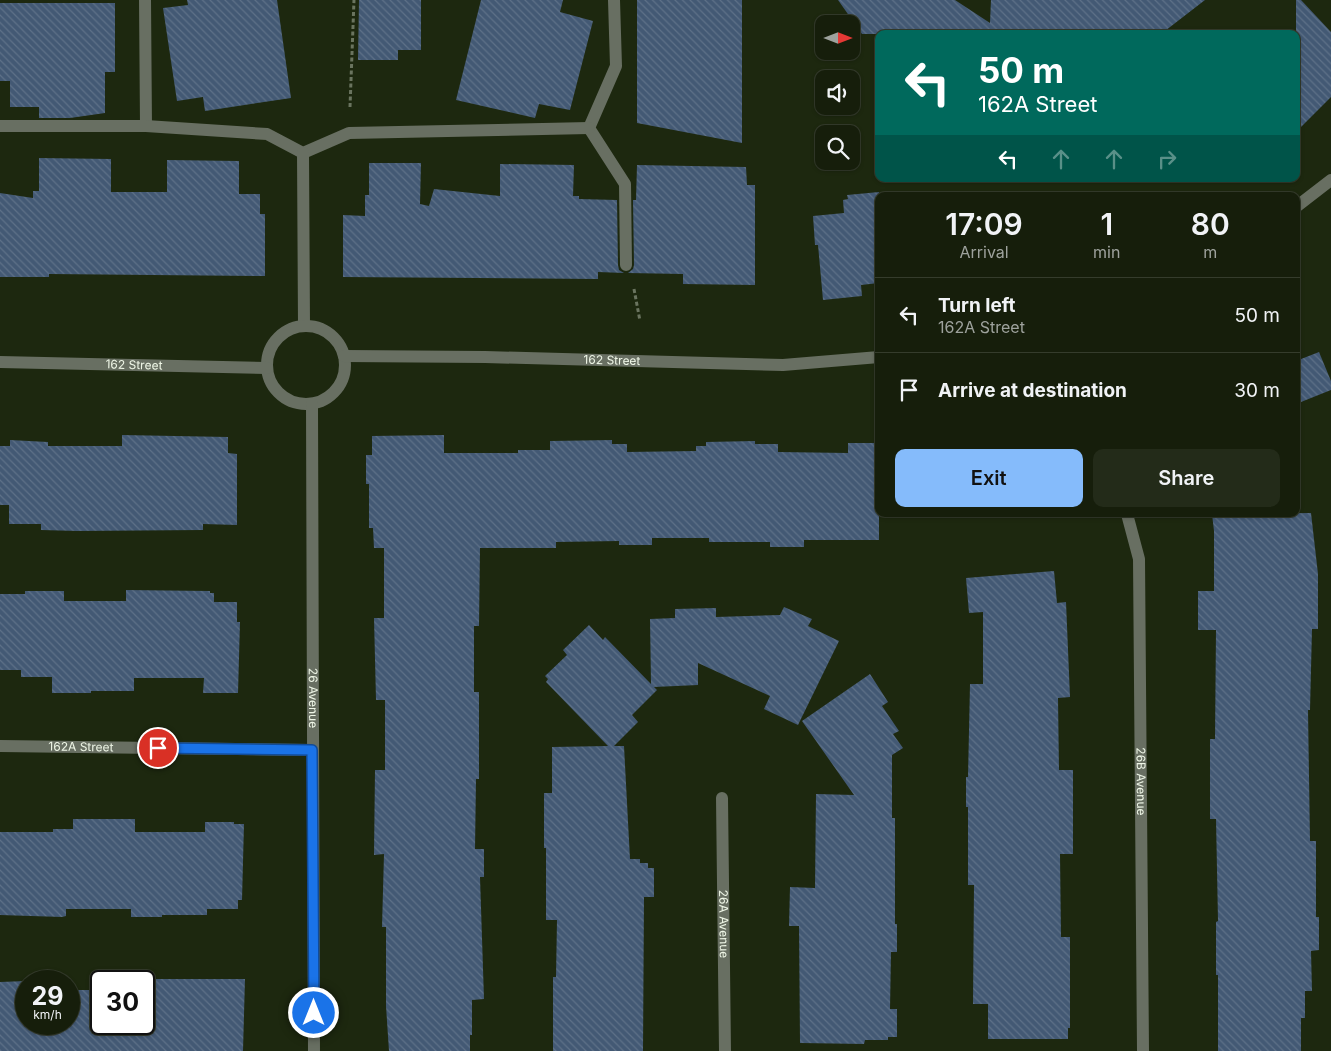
<!DOCTYPE html>
<html lang="en">
<head>
<meta charset="utf-8">
<style>
	:root { --surface:#161e0b; --page:#232b19; --text:#f1f3f6; --muted:#9ea29d; --line:#353c2c; --accent:#85bbfb }
	body { margin:0; font-family:Inter,sans-serif; background:var(--page); color:var(--text); height:100vh; display:flex; flex-direction:column; font-size:19px; white-space:nowrap }
	* { box-sizing:border-box; margin:0 }
	p { font-size:16px; color:var(--muted) }
	.icon { flex:none; width:28px; height:28px; fill:none; stroke:currentColor; stroke-width:2; stroke-linecap:round; stroke-linejoin:round }
	.map { position:relative; flex:1; overflow:hidden }
	.details { position:absolute; left:875px; top:192px; width:425px; height:325px; display:flex; flex-direction:column; background:var(--surface); border-radius:10px; box-shadow:0 1px 4px #0004,0 0 0 1px var(--line) }
	.details>* { flex:none }
	.hud { position:absolute; left:875px; top:30px; width:425px; height:152px; border-radius:10px; box-shadow:0 1px 4px #0004,0 0 0 1px var(--line); background:#00695c; color:#fff; overflow:hidden }
	.needle { width:32px; rotate:90deg }
	.buttons { position:absolute; left:815px; top:15px; display:grid; gap:10px }
	.buttons a { display:grid; place-items:center; width:45px; height:45px; border-radius:10px; background:var(--surface); box-shadow:0 1px 4px #0004,0 0 0 1px var(--line); font-size:25px }
	.speed { position:absolute; left:15px; top:970px; display:flex; gap:10px; font-size:25px; font-weight:700; text-align:center }
	.speed>* { display:grid; place-content:center; width:65px; height:65px; border-radius:50%; background:var(--surface); box-shadow:0 1px 4px #0004,0 0 0 1px var(--line); line-height:1 }
	.speed small { font-size:12px; font-weight:400 }
	.speed .limit { border:2px solid #111; border-radius:8px; background:#fff; color:#111 }
	.pin { position:absolute; display:grid; place-items:center; width:42px; height:42px; color:#fff; margin:-21px; border:2px solid #fff; border-radius:50%; box-shadow:0 1px 5px #0007 }
	.me { position:absolute; width:55px; margin:-28px; rotate:0deg; stroke-linejoin:round; filter:drop-shadow(0 0 4px #0008) }
	.turn { display:flex; align-items:center; gap:18px; height:105px; padding:0 20px; font-size:22px }
	.turn .icon { width:65px; height:65px; stroke-width:2.5 }
	.turn b { display:block; font-size:35px; line-height:42px }
	.lanes { display:flex; align-items:center; height:48px; padding:0 20px; background:#0003; justify-content:center; gap:25px; direction:ltr }
	.lanes .off { opacity:.35 }
	.eta { display:flex; justify-content:space-evenly; align-items:center; height:85px; text-align:center }
	.eta b { font-size:30px; font-weight:600; line-height:35px }
	.button { display:flex; gap:10px; margin-top:auto; padding:10px 20px }
	.button a { flex:1; height:58px; border-radius:10px; background:var(--accent); color:#111; font-size:20px; font-weight:600; line-height:58px; text-align:center }
	.button a+a { background:var(--page); color:var(--text) }
	ul { padding:0; list-style:none }
	li { display:flex; align-items:center; gap:15px; height:75px; padding:0 20px; border-top:1px solid var(--line) }
	li div { flex:1 }
	li b { display:block; font-size:19px }
	li em { font-style:normal }
	.map>svg:first-child { display:block }
	.building { fill:url(#building-back-hatch) }
	.lines { fill:none; stroke-linecap:round; stroke-linejoin:round }
	.path { stroke:#6a745f; stroke-width:3; stroke-dasharray:4 2.5; stroke-linecap:butt }
	.lane { stroke:#686f62; stroke-width:12 }
	.street { stroke:#686f62; stroke-width:12 }
	.route-casing { stroke:#114b97; stroke-width:12 }
	.route { stroke:#1a73e8; stroke-width:9 }
	.labels { text-anchor:middle; stroke-width:5; stroke-linejoin:round; paint-order:stroke }
	.street-label { font-size:12px; fill:#eef6e6; stroke:#141e06 }
</style>
</head>
<body>
<div class="map">
<svg width="1331" height="1051" viewBox="0 0 1331 1051">
	<defs>
		<pattern id="building-back-hatch" width="6" height="6" patternUnits="userSpaceOnUse" patternTransform="scale(1.25)"><rect width="6" height="6" fill="#435974"/><path d="M-1 5l2 2M0 0l6 6M5-1l2 2" fill="none" stroke="#5e7188"/></pattern>
	</defs>
	<rect width="100%" height="100%" fill="#1d280f"/>
	<!-- building -->
	<g class="building">
		<path d="M187,0h90l14,98 -86,13 -2,-14 -26,4 -14,-93 25,-3z"/>
		<path d="M359,0h62v50h-23v10h-40z"/>
		<path d="M481,0h82l-3,12 33,9 -23,89 -31,-6 -4,14 -79,-18z"/>
		<path d="M637,0h105v143l-105,-20z"/>
		<path d="M838,0h117l35,23 1,-23h214l-44,34h-299z"/>
		<path d="M1296,0h5l30,32v65l-35,35z"/>
		<path d="M0,3h115v69h-10v41l-35,5h-31v-11h-29v-26h-10z"/>
		<path d="M39,158l72,1v33h56v-32l72,1v33h21v20h5v62l-216,-2v3h-49v-84l33,5v-7h6z"/>
		<path d="M369,163h52l-1,41 9,2 5,-17 66,7v-32l74,1 -1,31h6v3l38,1 1,65 1,5 5,3 -26,-1v7l-255,-2v-62l22,1v-21h4z"/>
		<path d="M637,165l109,2 1,18h8v100l-72,-1v-10l-55,-1 5,-4 1,-4 -1,-65h3z"/>
		<path d="M879,192v91l-18,2 1,11 -39,4 -5,-55h-3l-2,-29 31,-3 -1,-13 5,-1 -1,-4z"/>
		<path d="M1319,352l12,29v9l-35,14v-43z"/>
		<path d="M122,435l106,2v16l9,1v71l-34,-1v6l-126,1 -36,-1v-6h-32v-19h-9v-59h10v-6l38,2v4h74z"/>
		<path d="M444,435v18h74v-3h32v-9l62,-1v4h15v8l69,-1v-5h10v-4l49,-1v3h23v8l70,1v-10h31v97h-75v7h-34v-5h-61v-4h-57v7h-33v-4l-63,1v6h-76l-1,78h-5v66h5v87h-3l-1,70h9v28h-4l4,122 -12,1v35h-2v16h-81l-3,-45v-79h-4l2,-73 -10,1 1,-85h10v-70h-9l-2,-82h10v-70h-10l-1,-20h-4v-44h-3v-29h6v-19z"/>
		<path d="M1311,513l7,61v55h-6l-2,81h-2l2,131h6v76h3v33l-8,1 1,40h-7v27h-4v33h-83v-76h-2v-53l2,-1 -2,-102h-6v-80h5l1,-109h-18v-39h16v-60l-2,-17z"/>
		<path d="M1054,571l3,32 9,-1 4,95 -12,1 1,72h14v84h-13l1,83h9v91h-2v11h-80v-35h-15l1,-119h-6v-78h-2v-30h2l2,-93h13v-72l-14,1 -3,-35z"/>
		<path d="M126,590l84,1v2h4v9h23v20h3l-2,71h-35l1,-15h-70v13h-43v2h-39v-16h-31v-7h-21v-76h25v-3h39v10h62z"/>
		<path d="M784,607l28,12 -4,7 31,15 -41,84 -34,-16 6,-13 -72,-33v22l-44,2 3,3 -25,25 6,7 -24,24h10l6,113h10v4h8v5h6v29h-10l-1,154h-90v-74h3l1,-57h-11v-72h-2v-55h8v-46l56,-1 -62,-64 2,-3 -3,-3 22,-21 -4,-5 26,-25 14,15 2,-3 46,47 -1,-65 25,-1v-9l41,-1v9l64,-2z"/>
		<path d="M870,674l18,28 -6,4 17,25 -6,3 10,14 -11,7v63h3v106h2v28h-6l-1,57h7v28h-9v3h-23l-1,4 -64,-1 -1,-117h-10l1,-39 25,1 1,-94 38,1 -52,-74z"/>
		<path d="M73,819h62v13h70v-10h29v2h10l-2,76h-4v9h-31v6h-45v2h-31v-8h-65v7l-4,1 -62,-2v-83h53v-3h20z"/>
		<path d="M134,979h111l-2,72h-243v-69l26,-1v43h43v-34h32v34h43v-43h-10z"/>
	</g>
	<g class="lines">
		<!-- path -->
		<g class="path">
			<path d="M350,107l4,-107"/>
			<path d="M634,289l6,32"/>
		</g>
		<!-- lane -->
		<g class="lane">
			<path d="M145,0l1,126"/>
			<path d="M614,0l2,66 -27,62 36,56 1,81"/>
			<path d="M0,126h146l121,8 36,19 46,-20 240,-5"/>
			<path d="M303,153l1,172"/>
		</g>
		<!-- street -->
		<g class="street">
			<path d="M1296,207l35,-27"/>
			<circle cx="306" cy="365" r="39"/>
			<path id="s1" d="M344,356l141,1 298,8 96,-8"/>
			<path id="s2" d="M0,362l267,6"/>
			<path id="s3" d="M312,404l2,647"/>
			<path id="s4" d="M1127,514l12,45 4,492"/>
			<path id="s5" d="M0,746l312,4"/>
			<path id="s6" d="M722,798l3,253"/>
		</g>
	</g>
	<g class="lines">
		<!-- route casing -->
		<g class="route-casing">
			<path id="route" d="M158,748l154,2 2,263"/>
		</g>
		<!-- route -->
		<use href="#route" class="route"/>
	</g>
	<g class="labels">
		<!-- street labels -->
		<g class="street-label">
			<text dy="4" stroke="none"><textPath href="#s1" startOffset="268">162 Street</textPath></text>
			<text dy="4" stroke="none"><textPath href="#s2" startOffset="134">162 Street</textPath></text>
			<text dy="4" stroke="none"><textPath href="#s3" startOffset="294">26 Avenue</textPath></text>
			<text dy="4" stroke="none"><textPath href="#s5" startOffset="81">162A Street</textPath></text>
			<text dy="4" stroke="none"><textPath href="#s4" startOffset="269">26B Avenue</textPath></text>
			<text dy="4" stroke="none"><textPath href="#s6" startOffset="126">26A Avenue</textPath></text>
		</g>
	</g>
</svg>
<div class="buttons">
<a><svg class="needle" viewBox="-14 -14 28 28"><path d="M0-13l5 13h-10z" fill="#e53935"/><path d="M0 13l5-13h-10z" fill="#9ea29d"/></svg></a>
<a><svg class="icon" aria-label="sound" viewBox="0 0 24 24"><path d="M4 9h4l5-4v14l-5-4H4zM17 9q2 3 0 6"/></svg></a>
<a><svg class="icon" aria-label="search" viewBox="0 0 24 24"><circle cx="10" cy="10" r="6"/><path d="M15 15l6 6"/></svg></a>
</div>
<div class="speed"><div>29<small>km/h</small></div><div class="limit">30</div></div>
<div class="pin" style="left:158px;top:748px;background:#d93025"><svg class="icon" aria-label="arrive" viewBox="0 0 24 24"><path d="M6 21V4h12l-3 4 3 4H6"/></svg></div>
<svg class="me" style="left:314px;top:1013px" viewBox="-20 -20 40 40"><circle r="17" fill="#1a73e8" stroke="#fff" stroke-width="3"/><path d="M0-11L8 9 0 5-8 9z" fill="#fff"/></svg>
<div class="hud">
<div class="turn"><svg class="icon" aria-label="left" viewBox="0 0 24 24"><path d="M17 20v-9H6M10 6l-5 5 5 5"/></svg><div><b>50 m</b>162A Street</div></div>
<div class="lanes"><svg class="icon" aria-label="left" viewBox="0 0 24 24"><path d="M17 20v-9H6M10 6l-5 5 5 5"/></svg><svg class="icon off" aria-label="ahead" viewBox="0 0 24 24"><path d="M12 20V5M6 11l6-6 6 6"/></svg><svg class="icon off" aria-label="ahead" viewBox="0 0 24 24"><path d="M12 20V5M6 11l6-6 6 6"/></svg><svg class="icon off" aria-label="right" viewBox="0 0 24 24"><path d="M7 20v-9h11M14 6l5 5-5 5"/></svg></div>
</div>
<section class="details">
<div class="eta">
<div><b>17:09</b><p>Arrival</p></div>
<div><b>1</b><p>min</p></div>
<div><b>80</b><p>m</p></div>
</div>
<ul>
<li><svg class="icon" aria-label="left" viewBox="0 0 24 24"><path d="M17 20v-9H6M10 6l-5 5 5 5"/></svg><div><b>Turn left</b><p>162A Street</p></div><em>50 m</em></li>
<li><svg class="icon" aria-label="arrive" viewBox="0 0 24 24"><path d="M6 21V4h12l-3 4 3 4H6"/></svg><div><b>Arrive at destination</b></div><em>30 m</em></li>
</ul>
<div class="button"><a>Exit</a><a>Share</a></div>
</section>
</div>
</body>
</html>
